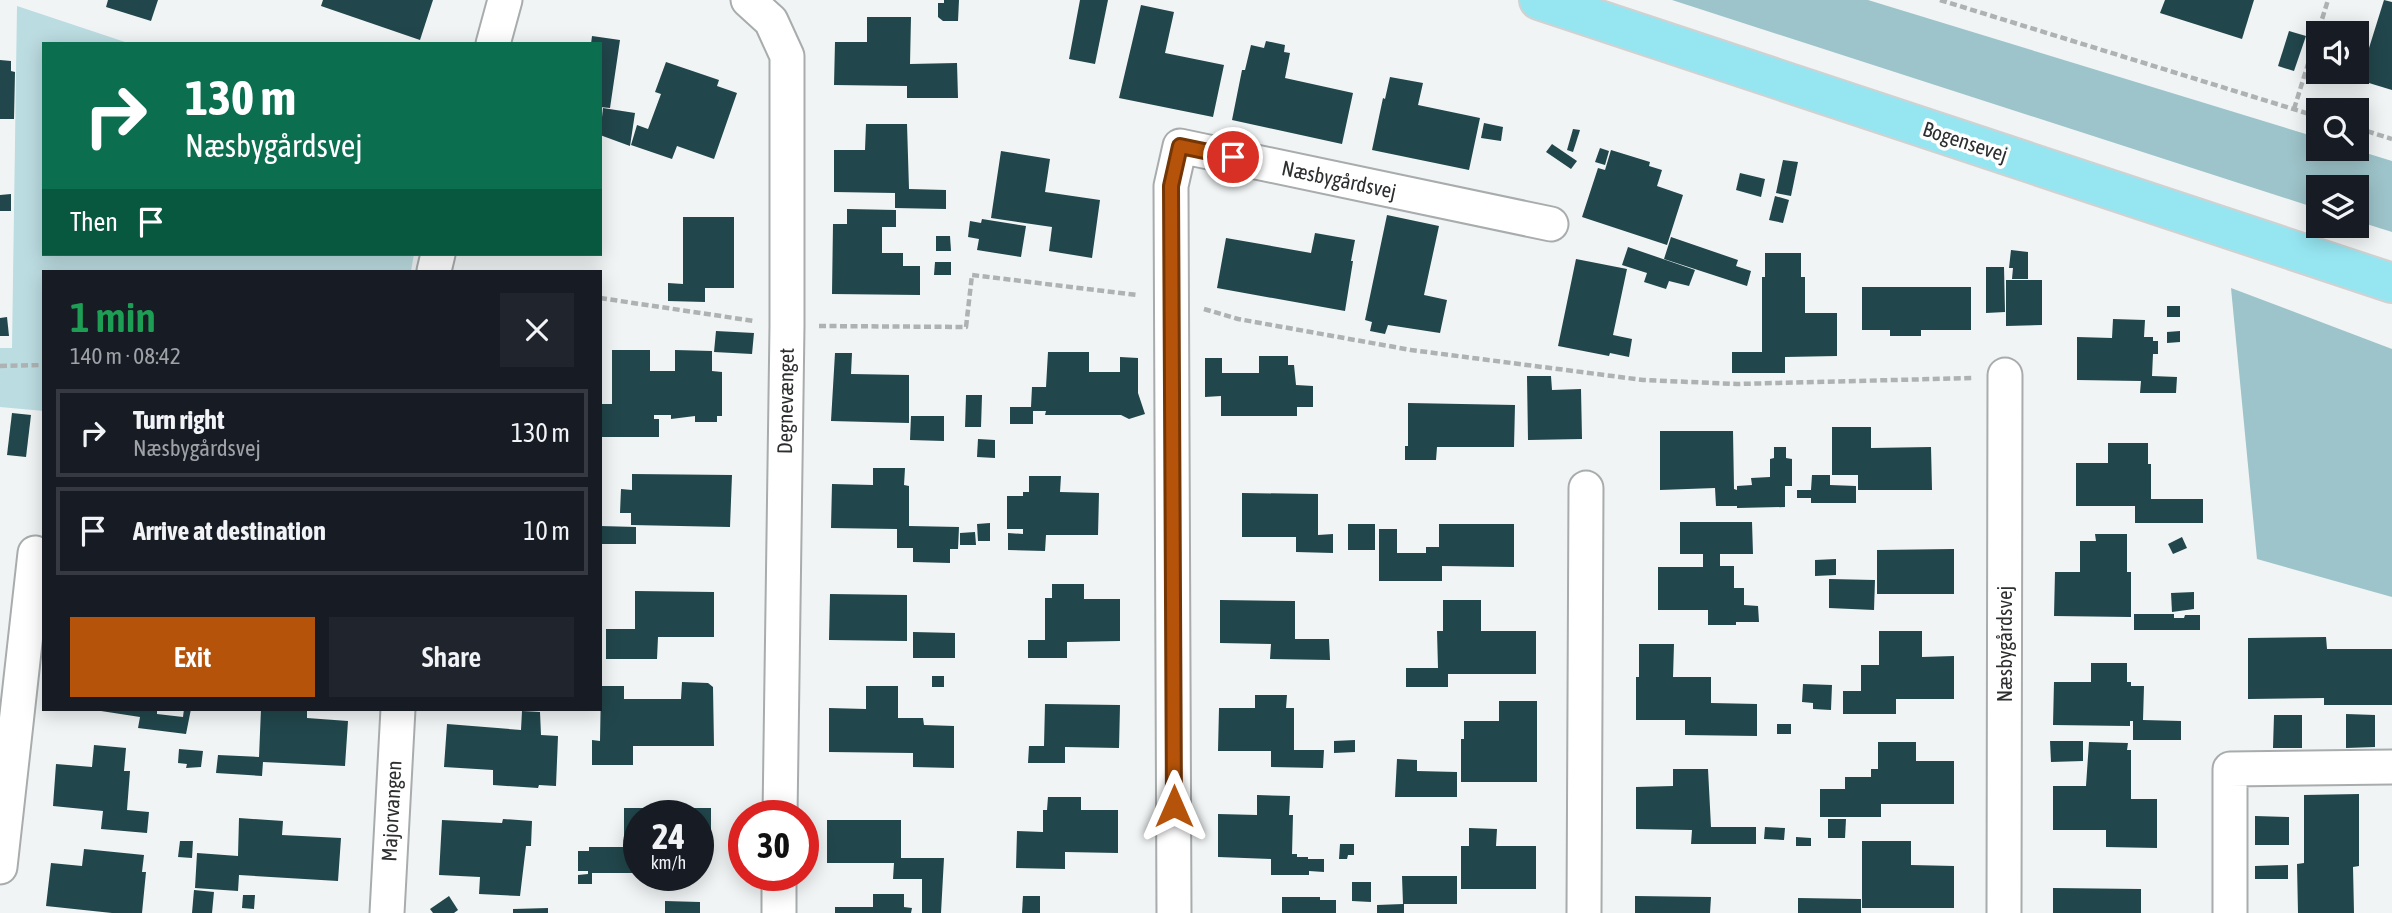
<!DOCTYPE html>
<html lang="en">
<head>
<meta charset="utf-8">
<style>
	:root { --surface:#171b24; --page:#20242c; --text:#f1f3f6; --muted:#9ea1a6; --line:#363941; --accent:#b45309 }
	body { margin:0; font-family:"Asap Condensed",sans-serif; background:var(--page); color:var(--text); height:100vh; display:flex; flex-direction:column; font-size:26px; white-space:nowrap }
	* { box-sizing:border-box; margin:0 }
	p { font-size:23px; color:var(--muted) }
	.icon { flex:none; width:38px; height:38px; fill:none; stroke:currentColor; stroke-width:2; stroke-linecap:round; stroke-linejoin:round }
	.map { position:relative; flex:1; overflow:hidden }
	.details { position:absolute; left:42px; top:270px; width:560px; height:441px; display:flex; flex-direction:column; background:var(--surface); border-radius:0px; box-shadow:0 4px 18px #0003 }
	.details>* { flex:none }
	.guide { position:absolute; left:42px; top:42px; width:560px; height:214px; border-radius:0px; box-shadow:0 4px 18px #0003; background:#0b6e4f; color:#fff; overflow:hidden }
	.fabs { position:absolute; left:2306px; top:21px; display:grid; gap:14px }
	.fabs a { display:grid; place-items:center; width:63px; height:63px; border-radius:0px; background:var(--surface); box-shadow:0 4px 18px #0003; font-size:35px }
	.speed { position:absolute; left:623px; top:800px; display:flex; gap:14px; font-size:35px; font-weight:700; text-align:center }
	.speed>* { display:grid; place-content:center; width:91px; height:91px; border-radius:50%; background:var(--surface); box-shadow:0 4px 18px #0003; line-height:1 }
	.speed small { font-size:18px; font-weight:400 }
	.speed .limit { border:10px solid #d22; background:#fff; color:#111 }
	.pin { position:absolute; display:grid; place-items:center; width:60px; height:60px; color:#fff; margin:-30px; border:4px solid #fff; border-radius:50%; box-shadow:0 2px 7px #0007 }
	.me { position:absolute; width:77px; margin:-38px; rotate:0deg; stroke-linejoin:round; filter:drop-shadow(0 0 5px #0008) }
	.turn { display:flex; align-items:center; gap:24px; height:147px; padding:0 28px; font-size:32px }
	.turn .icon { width:91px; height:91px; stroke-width:2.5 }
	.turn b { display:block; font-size:49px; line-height:60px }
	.then { display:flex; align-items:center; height:66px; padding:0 28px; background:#0003; gap:14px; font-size:26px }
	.round { display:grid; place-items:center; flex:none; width:74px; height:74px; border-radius:0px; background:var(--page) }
	.overview { display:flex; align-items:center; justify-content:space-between; height:119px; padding:0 28px }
	h1 { font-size:42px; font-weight:600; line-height:52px; color:#1e9e55 }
	.action { display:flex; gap:14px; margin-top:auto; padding:14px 28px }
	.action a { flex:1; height:80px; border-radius:0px; background:var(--accent); color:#fff; font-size:28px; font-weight:600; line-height:80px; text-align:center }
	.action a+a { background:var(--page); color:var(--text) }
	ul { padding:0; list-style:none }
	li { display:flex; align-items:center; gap:21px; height:88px; margin:0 14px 10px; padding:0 14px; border:4px solid var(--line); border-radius:0px }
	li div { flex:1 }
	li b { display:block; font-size:26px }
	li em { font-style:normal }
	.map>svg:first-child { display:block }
	.green { fill:#bbdce1 }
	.forest { fill:#9dc4ca }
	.building { fill:#21464b }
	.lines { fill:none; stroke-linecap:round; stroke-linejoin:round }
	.minor-casing { stroke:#a8acac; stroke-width:37 }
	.major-casing { stroke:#d1d1d1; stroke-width:42 }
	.path { stroke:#afb2b2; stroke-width:4.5; stroke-dasharray:7 3.5; stroke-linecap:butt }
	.minor { stroke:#fff; stroke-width:33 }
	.major { stroke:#96e6f1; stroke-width:38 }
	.route-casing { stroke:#753606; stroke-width:18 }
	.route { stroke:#b45309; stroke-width:12 }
	.labels { text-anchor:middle; stroke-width:7; stroke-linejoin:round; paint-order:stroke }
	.street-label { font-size:21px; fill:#2d2e2f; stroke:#fff }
</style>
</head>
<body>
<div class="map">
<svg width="2392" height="913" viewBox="0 0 2392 913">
	<rect width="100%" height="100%" fill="#f0f4f4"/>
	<!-- green -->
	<path class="green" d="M17,6l114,38h-87v210h370l-3,17h-367v140l-44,-4v-59h12z"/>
	<!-- forest -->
	<g class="forest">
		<path d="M1672,0h196l451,138v11h34l39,12v71l-35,-11v-34h-38v22z"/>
		<path d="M2231,288l161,61v248l-135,-38z"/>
	</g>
	<!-- building -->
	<g class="building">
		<path d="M108,0h50l-7,21 -45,-14z"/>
		<path d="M323,0h110l-13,40 -99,-34z"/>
		<path d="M944,0h15l-1,21h-15l-5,-4v-14h6z"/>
		<path d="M1080,0h28l-13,64 -26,-5z"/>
		<path d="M2165,0h89l-12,39 -82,-26z"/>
		<path d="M2384,0l8,2v88l-33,-10z"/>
		<path d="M1141,5l33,7 -9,41 59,12 -11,52 -94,-19z"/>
		<path d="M867,17h44l-1,47 47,-1 1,35h-51v-12l-73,-1 1,-43h32z"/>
		<path d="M2289,31l17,5 -12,35 -16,-5z"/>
		<path d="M592,36l28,4 -10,68 -10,-1v-63h-9z"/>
		<path d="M1266,41l19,4 -1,7 6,1 -5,25 68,15 -11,51 -110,-24 10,-50h3l6,-25 13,3z"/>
		<path d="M2319,51v21h11l-3,9 -17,-5z"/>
		<path d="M0,60l11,1v10l4,1 -1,47h-14z"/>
		<path d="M666,62l53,18 -2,6 20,7 -23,66 -37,-13 -5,13 -41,-14 6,-20 11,4 13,-35 -6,-2z"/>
		<path d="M1390,77l33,6 -5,22 62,13 -11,52 -97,-20 11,-52 2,1z"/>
		<path d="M603,108l32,5 -5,33 -30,-11z"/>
		<path d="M1484,123l19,4 -2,14 -20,-3z"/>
		<path d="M866,124h41l2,65 37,1v19l-51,-1v-15l-61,-1v-42h31z"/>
		<path d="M1573,129l7,1 -7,22 -6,-2z"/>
		<path d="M1552,144l25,17 -6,8 -25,-17z"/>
		<path d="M1600,148l9,3 -4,14 -10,-3z"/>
		<path d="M1611,150l39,12 -1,4 13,4 -5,16 26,9 -16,50 -85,-28 16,-49 7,2z"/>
		<path d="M1001,151l49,8 -5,33 55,8 -8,58 -43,-7 3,-24 -61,-9z"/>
		<path d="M1783,160l15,2 -7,34 -15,-3z"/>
		<path d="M1740,173l25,6 -4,18 -25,-7z"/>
		<path d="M11,194v17h-11v-16z"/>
		<path d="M1775,196l14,4 -6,23 -14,-3z"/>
		<path d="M847,209l49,1v17h-14v26h21v13h17v29l-88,-1 1,-70h14z"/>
		<path d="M1387,215l52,11 -15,69 23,5 -7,33 -52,-8 -3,9 -15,-3 2,-9 -7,-2z"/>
		<path d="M683,217h51v71h-29v14l-37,-1v-18l15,1z"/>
		<path d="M982,219l44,7 -5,31 -44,-7 2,-11 -11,-2 2,-16 11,2z"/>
		<path d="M1315,233l40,7 -4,21h2l-8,50 -128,-23 9,-50 85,15z"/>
		<path d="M936,236h14l1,15h-15z"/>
		<path d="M1671,237l67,23 -2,6 15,5 -4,15 -83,-27z"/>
		<path d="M1628,247l67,23 -6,16 -20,-5 -3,8 -22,-7 3,-9 -25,-8z"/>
		<path d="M2011,250l17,2v27h-16l1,-11h-4z"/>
		<path d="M1765,253h36v24h4v36h32v43l-52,1v16h-53v-21h30v-75h3z"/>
		<path d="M1576,259l51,10 -14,66 19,4 -3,18 -19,-4 -1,3 -51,-10z"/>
		<path d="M935,262h16v13h-17z"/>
		<path d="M1986,267h18l1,45 -19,1z"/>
		<path d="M2006,280h36v45l-36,1z"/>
		<path d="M1862,287h109v43h-50v6h-31v-6h-28z"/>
		<rect x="2167" y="306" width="13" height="11"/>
		<path d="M7,317l2,19h-9v-18z"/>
		<path d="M2113,319l32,1 -1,17h9v4h5v13h-5l-1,22 25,1 -1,16h-36l1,-12 -64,-1v-43l35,1z"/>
		<path d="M716,331l38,2 -2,21 -38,-2z"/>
		<path d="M2180,331v11l-13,1v-11z"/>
		<path d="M612,350h38v21h25v-21l37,1v20l10,1v44h-5v6h-22v-6l-24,3v-4h-17v4h5v18h-59v-33h12z"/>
		<path d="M1048,352h41v20h31v-15l18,1v35l7,21 -16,5 -8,-4h-76l1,-4h-13v13h-23v-17h21l1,-20h14z"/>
		<path d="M835,353h17l-1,21 58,1v48l-78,-2z"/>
		<path d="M1259,356h29v9h6l2,20 17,1v21h-16v9h-76v-20l-16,1v-39h17v15h37z"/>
		<path d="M1527,376h24l1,14 29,-1 1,50 -54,1z"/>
		<path d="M966,395h16l-1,32h-16z"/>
		<path d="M1408,403l107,2 -1,42h-77l-1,13h-31v-14h3z"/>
		<path d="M12,413l19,2 -5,42 -19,-2z"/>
		<path d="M911,416h33v25l-34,-1z"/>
		<path d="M1832,427h39v21l60,-1 1,43h-74v-15h-26z"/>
		<path d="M1660,431h73l1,58 3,1v-4l15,-1 -1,-7 19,-1v-18l4,-1v-11h12v11l6,1v27h-7v21l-48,1v-2h-21l-1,-18 -55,2z"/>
		<path d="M978,439l17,1v18l-18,-1z"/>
		<path d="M2108,443h40v21h3v35h52v24h-68v-17h-59v-43h32z"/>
		<path d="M873,468h32l-1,17 5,1v40l50,1 -1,22h-8v14l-37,-1v-14h-16v-19l-66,-1 1,-44 41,1z"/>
		<path d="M632,474l100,1 -2,52 -99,-2v-12h-11l1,-24 11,1z"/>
		<path d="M1812,475h18v10l26,1v17h-45v-5h-14v-8h14z"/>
		<path d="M1029,476h32l-1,16 39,1 -1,42h-52l-1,16 -37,-1v-17l15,1v-5h-16v-33h16v-4h6z"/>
		<path d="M1242,493l76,1v41l15,-1v19l-37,-1v-15h-54z"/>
		<path d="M1680,522h72l1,32h-33v12h14v22h10v17l14,1 1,16h-23v3h-28v-15h-50v-43h45v-13h-23z"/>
		<path d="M990,523v18h-12l-1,-17z"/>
		<rect x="1348" y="524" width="27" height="26"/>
		<path d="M1439,524h75v43l-72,-1v15h-63v-52h18v24h29v-6h13z"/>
		<path d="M600,526l36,1v17h-36z"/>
		<path d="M975,532l1,13h-16v-12z"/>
		<path d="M2095,534h32v38h4v45l-77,-1 1,-44h25v-31h16z"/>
		<path d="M2182,537l5,11 -14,6 -5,-10z"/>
		<path d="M1954,549v45h-77v-44z"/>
		<path d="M1836,559v16l-21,1v-16z"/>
		<path d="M1829,579l46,1 -1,30 -45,-2z"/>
		<path d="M1052,584h32v15h36v42l-53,1v16h-39v-18h17v-42h7z"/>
		<path d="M635,591l79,1v45h-56l-1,22h-51v-30h29z"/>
		<path d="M2194,592v17l-22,3 -1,-19z"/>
		<path d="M830,594l77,1v46l-78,-1z"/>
		<path d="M1220,600l75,1v38h34l1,21 -60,-1 1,-15 -51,-1z"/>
		<path d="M1443,600h38v31h55v43h-88v13h-42v-19h32l-1,-37h6z"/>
		<path d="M2134,614h40v4h10l1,-3h15v15h-66z"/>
		<path d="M1879,631h43v26l32,-1v43h-58v15h-53v-23h18v-26h18z"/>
		<path d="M913,632l42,1v25h-42z"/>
		<path d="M2326,637l1,12h65v56h-68v-7l-76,1v-61z"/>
		<path d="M1639,644h35l-1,33h38v26l46,1v32l-72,-1v-15h-49v-43h3z"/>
		<path d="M2091,663h36v19h4v4h13l-1,34 38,1v19h-48v-19h-3v5l-77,-1 1,-43h37z"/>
		<rect x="932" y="676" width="12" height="11"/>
		<path d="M682,682l26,1 5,4 1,59h-81v19h-41v-25l8,1 1,-55h23v13h57z"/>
		<path d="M1803,684l29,1 -1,25 -18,-1v-6l-11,-1z"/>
		<path d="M866,686h32v32h25l1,7 30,1v42l-41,-1v-14l-84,-1v-44l37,1z"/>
		<path d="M1255,695h32l-1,13h8v42h30l-1,18 -52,-1v-16h-53l1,-43h36z"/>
		<path d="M1499,701h38v81h-76v-43h3v-18h35z"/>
		<path d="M1045,704l75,1 -1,43 -54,-1v16h-37l1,-17h15z"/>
		<path d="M88,709h69v5l26,3 1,-8h7l-5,25 -48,-6 2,-11z"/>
		<path d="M261,709h46v9l41,3 -3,45 -82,-4 -1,14 -46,-3 2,-18 41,2z"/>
		<path d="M522,711l18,1 1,23 17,1 -2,50 -17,-1 -1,3 -45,-3v-15l-49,-3 3,-43 74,6z"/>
		<path d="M2346,714l29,1v32l-29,1z"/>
		<path d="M2274,715h28v33h-29z"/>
		<rect x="1777" y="724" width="14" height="10"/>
		<path d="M1355,740v12l-21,1v-12z"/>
		<path d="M2050,741h33v20l-32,1z"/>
		<path d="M1878,742h38v19h38v43h-73v13h-61v-28h25v-12h26v-8h7z"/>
		<path d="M2089,742l39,1 -1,7h4v49h26v49l-51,-1v-17h-53v-44h33z"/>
		<path d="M94,745l32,3 -2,23h6l-3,39 22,2 -2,21 -46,-4 2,-18 -50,-5 3,-42 36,3z"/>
		<path d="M179,749l24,2 -2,16 -15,1 1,-4 -9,-1z"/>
		<path d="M1397,759l20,1v11l40,1v25h-62z"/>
		<path d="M1673,769h35l3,58h45v17h-65l1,-14 -56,-1v-42l37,-1z"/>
		<path d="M2359,794v72l-6,1 1,46h-56l-1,-49 7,-1v-68z"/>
		<path d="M1257,795l33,1 -1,19h4l-1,39h5v3h11v2h16v13l-15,-1v4h-38v-16l-53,-2v-43l39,1z"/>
		<path d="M1048,797h33v13h37v43l-53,-1v17l-49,-1 1,-37 26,1v-22h4z"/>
		<path d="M624,808h87v45h-13v-37h-59v57h-47v11h-14v-9l10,-1v-3h-10v-20h11v-4h35z"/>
		<path d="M2255,816l34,1v28h-34z"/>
		<path d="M239,818l44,3 -1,14 59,3 -3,43 -99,-6 -1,16 -43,-3 2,-35 41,3z"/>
		<path d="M503,819l29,2 -1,25h-5l-6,50 -41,-2 1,-17 -41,-2 3,-55 60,3z"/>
		<path d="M1828,819h18l-1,19h-17z"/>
		<path d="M827,820h74v38h43l-3,55h-19v-34h-29l1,-16h-67z"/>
		<path d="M1765,827l20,1 -1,12 -20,-1z"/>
		<path d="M1469,828l28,1 -1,17h40v43h-75v-43h8z"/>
		<path d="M1796,837l15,1v8h-15z"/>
		<path d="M180,841h13l-1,17 -14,-1z"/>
		<path d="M1862,841h49v24l43,1v42h-92z"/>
		<path d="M1340,844h14v11h-6l-1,4h-8z"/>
		<path d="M84,849l60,6 -2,17h4l-4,41h-30l-66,-7 5,-43 31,3z"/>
		<path d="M2288,865v14h-33v-13z"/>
		<path d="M1402,876h55v28h-53v9h-27v-8l26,-1z"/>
		<path d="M1352,882h19v20l-19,-1z"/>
		<path d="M2053,888l88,1v24h-88z"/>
		<path d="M194,890l20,2 -2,21h-20z"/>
		<path d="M873,894h31v13l8,1 -1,5h-76v-6h38z"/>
		<path d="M243,895h12l-1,14 -12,-1z"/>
		<path d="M449,896l9,14 -4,3h-21l-3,-4z"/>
		<path d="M1023,896h17v17h-18z"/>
		<path d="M1635,896l76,1 -1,16h-75z"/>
		<path d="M1282,897h38v3h16v13h-54z"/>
		<path d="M1798,898l63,1v14h-63z"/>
		<path d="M665,901l35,1v11h-35z"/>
		<path d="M548,908v5h-35v-4z"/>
	</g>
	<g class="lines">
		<!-- minor casing -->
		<g class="minor-casing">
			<g id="minor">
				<path d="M748,0l23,21 16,35v270l-7,490"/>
				<path d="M493,44l12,-44"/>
				<path d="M434,271l4,-17"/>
				<path d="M0,867l35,-314"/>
				<path d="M387,913l11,-204"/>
				<path d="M779,913v-38"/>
				<path d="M1174,913l-3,-727 9,-40 371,78"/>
				<path d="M1584,913l2,-425"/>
				<path d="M2004,913l1,-538"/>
				<path d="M2230,913v-144l162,-2"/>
			</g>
		</g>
		<!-- major casing -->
		<g class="major-casing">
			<path id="major" d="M1539,0l853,283"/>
		</g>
		<!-- path -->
		<g class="path">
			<path d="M1940,0l379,117"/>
			<path d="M2294,109l34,-109"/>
			<path d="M2357,128l35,11"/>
			<path d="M600,298l154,23"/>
			<path d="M1204,309l34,10 173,31 232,30 94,4 236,-6"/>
			<path d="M819,326l147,1 6,-52 165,20"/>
			<path d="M0,366l44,-1"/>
		</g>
		<!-- minor -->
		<use href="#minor" class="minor"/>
		<!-- major -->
		<use href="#major" class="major"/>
	</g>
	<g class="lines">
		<!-- route casing -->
		<g class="route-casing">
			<path id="route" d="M1174,806l-3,-620 9,-40 53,11"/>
		</g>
		<!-- route -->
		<use href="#route" class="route"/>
	</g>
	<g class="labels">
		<!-- street labels -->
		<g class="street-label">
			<text transform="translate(1965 142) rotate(18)" y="7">Bogensevej</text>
			<text transform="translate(1339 180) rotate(12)" y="7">Næsbygårdsvej</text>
			<text transform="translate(786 401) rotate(-89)" y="7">Degnevænget</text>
			<text transform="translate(2005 644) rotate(-90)" y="7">Næsbygårdsvej</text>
			<text transform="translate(392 811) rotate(-87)" y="7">Majorvangen</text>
		</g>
	</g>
</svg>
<div class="fabs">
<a><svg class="icon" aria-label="sound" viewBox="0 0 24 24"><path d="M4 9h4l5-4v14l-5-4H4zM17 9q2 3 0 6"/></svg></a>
<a><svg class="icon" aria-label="search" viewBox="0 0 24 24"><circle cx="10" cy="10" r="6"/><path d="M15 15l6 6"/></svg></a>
<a><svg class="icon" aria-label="layers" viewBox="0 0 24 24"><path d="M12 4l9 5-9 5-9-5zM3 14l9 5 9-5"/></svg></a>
</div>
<div class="speed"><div>24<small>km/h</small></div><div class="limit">30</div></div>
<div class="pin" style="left:1233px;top:157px;background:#d93025"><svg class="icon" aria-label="arrive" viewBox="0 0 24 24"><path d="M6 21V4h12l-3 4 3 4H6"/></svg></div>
<svg class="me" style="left:1174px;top:806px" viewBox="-20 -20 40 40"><path d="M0-17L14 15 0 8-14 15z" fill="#b45309" stroke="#fff" stroke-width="4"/></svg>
<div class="guide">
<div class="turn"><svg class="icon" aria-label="right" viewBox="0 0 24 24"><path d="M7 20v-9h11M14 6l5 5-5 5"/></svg><div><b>130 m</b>Næsbygårdsvej</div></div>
<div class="then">Then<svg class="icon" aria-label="arrive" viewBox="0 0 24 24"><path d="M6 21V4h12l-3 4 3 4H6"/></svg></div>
</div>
<section class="details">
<div class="overview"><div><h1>1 min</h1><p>140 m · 08:42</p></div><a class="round"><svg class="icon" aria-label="close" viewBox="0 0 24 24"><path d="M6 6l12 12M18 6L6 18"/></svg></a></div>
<ul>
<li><svg class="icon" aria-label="right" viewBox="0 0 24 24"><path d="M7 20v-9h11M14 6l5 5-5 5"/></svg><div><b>Turn right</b><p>Næsbygårdsvej</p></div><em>130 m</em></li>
<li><svg class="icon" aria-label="arrive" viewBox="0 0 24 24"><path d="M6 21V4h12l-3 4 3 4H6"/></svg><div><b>Arrive at destination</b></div><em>10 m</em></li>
</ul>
<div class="action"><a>Exit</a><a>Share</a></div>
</section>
</div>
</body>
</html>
